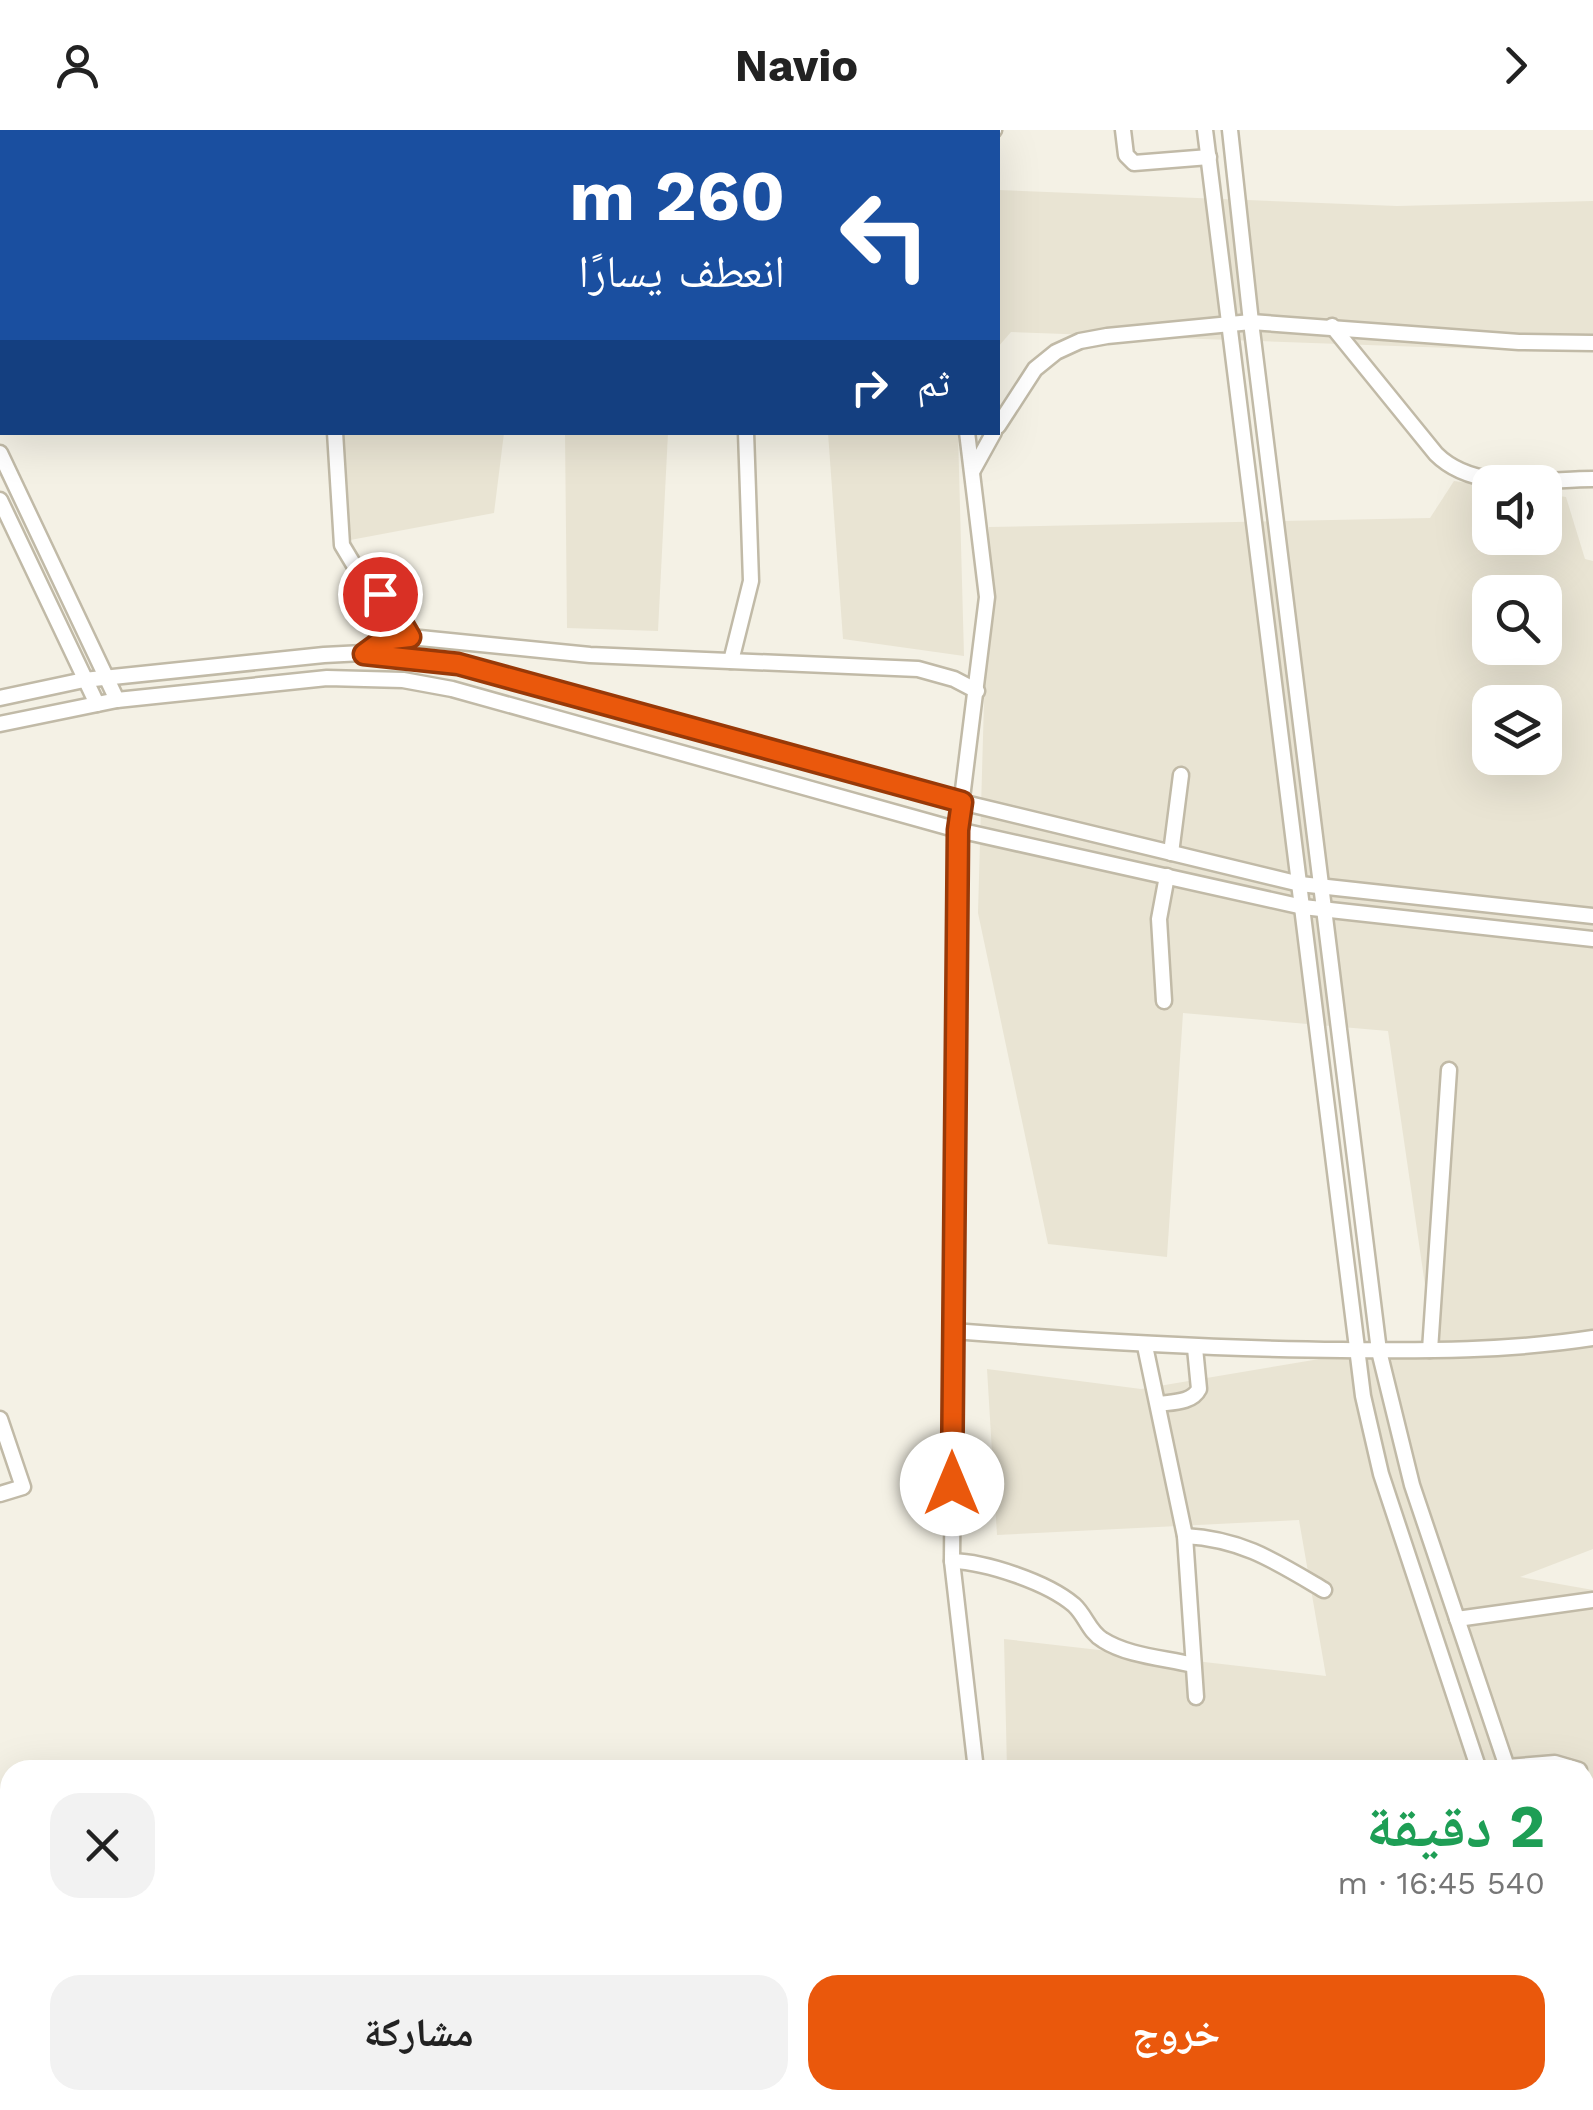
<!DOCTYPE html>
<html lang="ar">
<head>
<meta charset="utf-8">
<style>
	:root { --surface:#fff; --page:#f2f2f2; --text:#222; --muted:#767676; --accent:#ea580c }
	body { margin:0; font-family:"Work Sans","Noto Naskh Arabic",sans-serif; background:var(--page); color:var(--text); direction:rtl; height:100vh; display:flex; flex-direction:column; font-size:38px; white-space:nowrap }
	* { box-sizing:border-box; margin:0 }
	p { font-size:32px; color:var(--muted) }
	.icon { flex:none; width:55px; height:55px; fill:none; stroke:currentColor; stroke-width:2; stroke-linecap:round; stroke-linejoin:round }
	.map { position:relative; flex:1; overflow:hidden; direction:ltr }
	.details { position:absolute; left:0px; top:1630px; width:1595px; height:350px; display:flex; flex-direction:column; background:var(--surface); border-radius:30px 30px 0 0; box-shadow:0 10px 40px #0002; direction:rtl }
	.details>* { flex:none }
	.hud { position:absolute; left:0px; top:0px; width:1000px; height:305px; box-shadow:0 10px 40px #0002; direction:rtl; background:#1a4fa0; color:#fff; overflow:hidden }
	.fabs { position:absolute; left:1472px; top:335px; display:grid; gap:20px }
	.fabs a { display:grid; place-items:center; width:90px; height:90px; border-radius:20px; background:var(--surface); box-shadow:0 10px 40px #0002; font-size:50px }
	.pin { position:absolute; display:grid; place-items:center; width:85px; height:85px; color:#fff; margin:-42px; border:5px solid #fff; border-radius:50%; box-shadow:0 2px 10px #0007 }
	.me { position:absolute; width:110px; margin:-55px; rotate:0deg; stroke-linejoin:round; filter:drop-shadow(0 0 8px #0008) }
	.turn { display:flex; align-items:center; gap:35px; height:210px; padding:0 50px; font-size:45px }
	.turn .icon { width:130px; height:130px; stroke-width:2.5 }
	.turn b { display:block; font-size:70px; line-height:85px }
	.then { display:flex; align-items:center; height:95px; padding:0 50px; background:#0003; gap:20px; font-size:38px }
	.round { display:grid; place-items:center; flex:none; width:105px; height:105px; border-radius:30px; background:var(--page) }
	.overview { display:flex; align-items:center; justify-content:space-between; height:170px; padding:0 50px }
	h1 { font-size:60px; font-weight:700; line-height:75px; color:#1e9e55 }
	.action { display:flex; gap:20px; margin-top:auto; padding:20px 50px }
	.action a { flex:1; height:115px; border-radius:30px; background:var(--accent); color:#fff; font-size:40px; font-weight:700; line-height:115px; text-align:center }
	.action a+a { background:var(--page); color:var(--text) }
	header { display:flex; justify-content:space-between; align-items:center; height:130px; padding:0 50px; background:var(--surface); font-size:45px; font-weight:700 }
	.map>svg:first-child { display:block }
	.residential { fill:#e9e4d3; fill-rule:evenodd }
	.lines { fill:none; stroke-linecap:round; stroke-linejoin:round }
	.service-casing { stroke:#c1baa7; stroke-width:11 }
	.minor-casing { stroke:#c1baa7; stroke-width:19 }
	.service { stroke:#fff; stroke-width:6 }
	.minor { stroke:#fff; stroke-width:14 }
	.route-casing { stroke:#983908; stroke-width:25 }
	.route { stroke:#ea580c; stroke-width:18 }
</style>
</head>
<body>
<header><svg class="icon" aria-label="forward" viewBox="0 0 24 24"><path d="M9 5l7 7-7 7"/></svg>Navio<svg class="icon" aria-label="person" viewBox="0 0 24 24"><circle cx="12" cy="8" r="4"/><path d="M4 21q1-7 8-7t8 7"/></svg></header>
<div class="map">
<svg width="1593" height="1980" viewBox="0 0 1593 1980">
	<rect width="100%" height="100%" fill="#f4f1e5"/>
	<!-- residential -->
	<g class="residential">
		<path d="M998,60l399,16 196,-5v142l-114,6 -468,-17 -13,15z"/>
		<path d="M344,303h160l-10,80 -149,28z"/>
		<path d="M565,303h103l-10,198 -91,-3z"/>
		<path d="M828,303h130l6,223 -121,-17z"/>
		<path d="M1454,351l36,5v52h55v-44l21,3 19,62 8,2v988l-73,28 73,13v303h-8v-123h-578l-3,-131 322,37 -27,-156 -302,15 -10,-166 154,20 292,-49 -45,-309 -205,-18 -16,244 -119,-13 -70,-331 11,-386 441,-9zM1490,462h55v56h-55zM1490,572h55v56h-55z"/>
	</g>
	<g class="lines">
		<!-- service casing -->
		<g class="service-casing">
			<path id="service" d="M0,1909l10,-2"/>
		</g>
		<!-- minor casing -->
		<g class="minor-casing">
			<g id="minor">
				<path d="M901,0l1,2"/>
				<path d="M1123,0l3,25 8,8 75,-6"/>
				<path d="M1205,0l158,1266 18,78 98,296"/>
				<path d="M1230,0l21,192 128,1029 33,134 96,285"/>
				<path d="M989,2l5,-2"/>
				<path d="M1332,196l104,128c39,39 107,25 157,25"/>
				<path d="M998,296l37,-57 21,-17 24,-11 27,-5 144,-14 268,20 74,1"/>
				<path d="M335,302l7,113 21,35 29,26 18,31"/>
				<path d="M967,302l20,165 -29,233 -6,731 24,209"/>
				<path d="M0,323l117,247"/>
				<path d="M973,340l21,-38"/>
				<path d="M0,370l97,204"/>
				<path d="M364,523l19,-12 27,-4 180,18 328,14 36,10 23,12"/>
				<path d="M731,531l20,-80 -5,-149"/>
				<path d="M0,568l84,-18 240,-25 39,-2 64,5 534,144 339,82 293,32"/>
				<path d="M0,594l117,-24 210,-22 76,2 49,9 506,141 345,77 290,32"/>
				<path d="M1171,723l10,-78"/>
				<path d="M1164,871l-5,-82 8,-43"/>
				<path d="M953,1201c130,10 258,18 389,19 83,1 168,1 251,-12"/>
				<path d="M1145,1216l40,190 11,161"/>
				<path d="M1430,1220l19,-280"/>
				<path d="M1158,1274c14,-2 34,-1 41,-15l-4,-41"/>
				<path d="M0,1289l23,68 -23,7"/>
				<path d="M1185,1406c57,3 90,25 139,54"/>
				<path d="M952,1431c34,1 95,21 122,44 12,11 15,27 29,35 25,16 62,18 90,25"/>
				<path d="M1457,1489l136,-19"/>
				<path d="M1507,1637l48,-4 24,7"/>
				<path d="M1593,1688l-5,48 5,31"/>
				<path d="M0,1752h10"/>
				<path d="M1585,1865l8,24"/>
				<path d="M1585,1937l8,21"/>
				<path d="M1036,1970l2,10"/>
				<path d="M1304,1970l12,10"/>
				<path d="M1440,1970l5,10"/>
				<path d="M1539,1980l15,-10"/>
			</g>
		</g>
		<!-- service -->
		<use href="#service" class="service"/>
		<!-- minor -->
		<use href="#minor" class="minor"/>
	</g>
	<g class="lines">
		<!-- route casing -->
		<g class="route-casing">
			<path id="route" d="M380,464l12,12 18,31 -27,3 -19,14 94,10 504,138 -4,28 -6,654"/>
		</g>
		<!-- route -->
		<use href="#route" class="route"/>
	</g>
</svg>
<div class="fabs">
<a><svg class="icon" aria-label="sound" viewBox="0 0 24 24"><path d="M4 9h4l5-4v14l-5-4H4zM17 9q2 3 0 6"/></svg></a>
<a><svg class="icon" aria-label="search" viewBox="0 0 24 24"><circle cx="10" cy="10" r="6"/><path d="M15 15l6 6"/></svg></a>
<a><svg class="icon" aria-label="layers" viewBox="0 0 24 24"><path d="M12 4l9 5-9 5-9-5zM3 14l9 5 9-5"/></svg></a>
</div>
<div class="pin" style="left:380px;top:464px;background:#d93025"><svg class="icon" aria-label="arrive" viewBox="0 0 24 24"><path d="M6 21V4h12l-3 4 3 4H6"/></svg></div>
<svg class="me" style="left:952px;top:1354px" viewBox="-20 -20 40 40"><circle r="19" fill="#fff"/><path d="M0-13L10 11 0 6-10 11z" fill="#ea580c"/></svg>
<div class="hud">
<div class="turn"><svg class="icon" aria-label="left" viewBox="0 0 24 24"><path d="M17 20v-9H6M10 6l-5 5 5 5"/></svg><div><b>260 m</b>انعطف يسارًا</div></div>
<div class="then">ثم<svg class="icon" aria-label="right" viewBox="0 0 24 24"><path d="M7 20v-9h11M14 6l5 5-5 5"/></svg></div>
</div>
<section class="details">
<div class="overview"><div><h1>2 دقيقة</h1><p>540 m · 16:45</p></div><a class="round"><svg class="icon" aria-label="close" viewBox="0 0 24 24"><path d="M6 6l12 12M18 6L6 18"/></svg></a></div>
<div class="action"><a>خروج</a><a>مشاركة</a></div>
</section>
</div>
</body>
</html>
